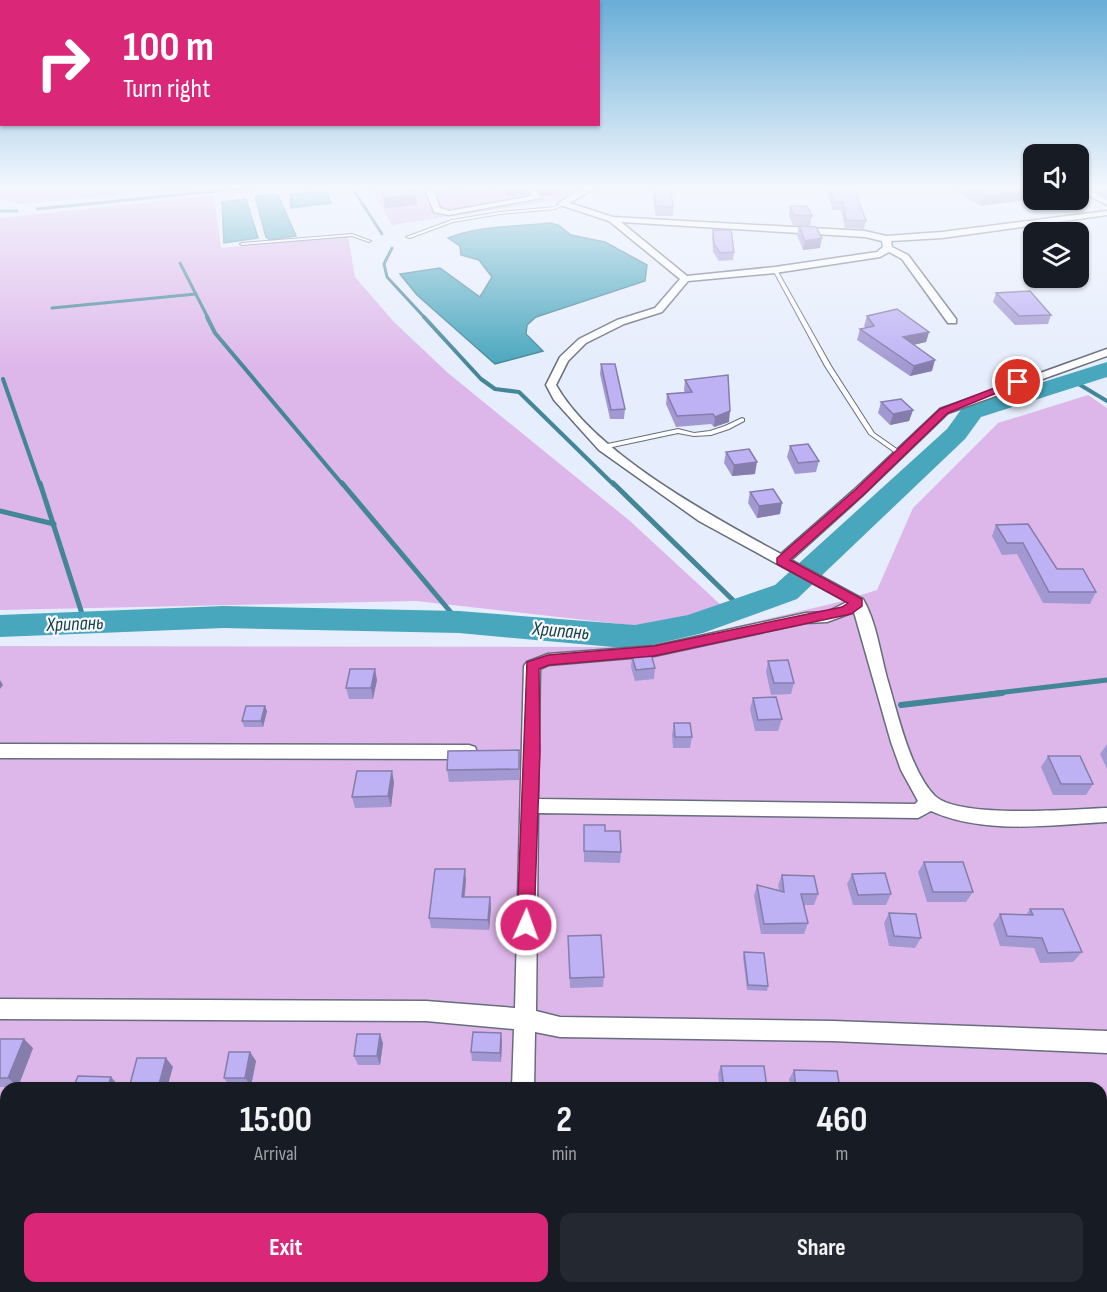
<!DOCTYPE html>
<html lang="en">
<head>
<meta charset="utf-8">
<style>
	:root { --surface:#171b24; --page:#242831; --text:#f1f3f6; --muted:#9ea1a6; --accent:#db2777 }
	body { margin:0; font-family:"Sofia Sans Condensed",sans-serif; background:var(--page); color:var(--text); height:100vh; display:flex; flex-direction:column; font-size:22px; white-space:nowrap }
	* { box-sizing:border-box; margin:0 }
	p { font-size:20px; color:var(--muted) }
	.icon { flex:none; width:33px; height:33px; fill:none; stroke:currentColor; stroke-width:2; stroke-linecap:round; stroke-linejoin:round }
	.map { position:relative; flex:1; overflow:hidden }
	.side { position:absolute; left:0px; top:1082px; width:1107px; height:212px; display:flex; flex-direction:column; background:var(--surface); border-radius:18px 18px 0 0; box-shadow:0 2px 4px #0004 }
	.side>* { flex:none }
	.guide { position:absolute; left:0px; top:0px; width:600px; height:126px; box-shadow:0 2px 4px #0004; background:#db2777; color:#fff; overflow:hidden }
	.controls { position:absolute; left:1023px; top:144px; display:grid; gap:12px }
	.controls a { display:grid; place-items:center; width:66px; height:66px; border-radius:12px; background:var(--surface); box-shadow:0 2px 4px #0004; font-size:30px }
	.pin { position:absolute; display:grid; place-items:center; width:51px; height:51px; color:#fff; margin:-26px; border:3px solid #fff; border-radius:50%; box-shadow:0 2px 6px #0007 }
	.me { position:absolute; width:66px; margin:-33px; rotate:2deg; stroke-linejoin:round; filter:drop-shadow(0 0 4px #0008) }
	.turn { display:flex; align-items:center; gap:21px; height:126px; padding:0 24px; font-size:27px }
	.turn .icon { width:78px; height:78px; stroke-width:2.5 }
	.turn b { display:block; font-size:42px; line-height:51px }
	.eta { display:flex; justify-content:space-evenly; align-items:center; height:102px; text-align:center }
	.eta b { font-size:36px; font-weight:700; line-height:42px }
	.button { display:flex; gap:12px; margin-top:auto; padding:12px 24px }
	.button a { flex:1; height:69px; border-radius:12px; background:var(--accent); color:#fff; font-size:24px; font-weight:700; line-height:69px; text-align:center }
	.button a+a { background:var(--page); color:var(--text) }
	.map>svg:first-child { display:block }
	.green { fill:#deb7ea; fill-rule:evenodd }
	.water { fill:#48a6bd; stroke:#438698; stroke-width:1.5 }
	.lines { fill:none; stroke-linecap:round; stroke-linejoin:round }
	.stream-far3 { stroke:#438698; stroke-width:3 }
	.stream-far2 { stroke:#438698; stroke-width:4 }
	.stream-far1 { stroke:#438698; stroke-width:5 }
	.stream { stroke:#438698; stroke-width:6 }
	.river { fill:#48a6bd; fill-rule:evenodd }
	.service-casing { stroke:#666d7d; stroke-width:2 }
	.minor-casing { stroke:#666d7d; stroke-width:3 }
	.tertiary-casing { stroke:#666d7d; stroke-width:3 }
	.service { fill:#fff; fill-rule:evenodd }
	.minor { fill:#fff; fill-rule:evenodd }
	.tertiary { fill:#fff; fill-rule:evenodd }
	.wall { fill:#a399d2 }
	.shaded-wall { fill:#857dab }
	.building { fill:#beb2f4; stroke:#857dab; stroke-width:1.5 }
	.route { fill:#db2777; stroke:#8e194d; stroke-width:1.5 }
	.labels { text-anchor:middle; stroke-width:4.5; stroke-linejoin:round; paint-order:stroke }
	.water-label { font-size:20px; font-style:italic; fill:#17424c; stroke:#f8fafe }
</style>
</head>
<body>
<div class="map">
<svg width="1107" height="1292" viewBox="0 0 1107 1292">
	<rect width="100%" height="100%" fill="#e6edfc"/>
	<!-- green -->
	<g class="green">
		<path d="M0,186h226l-205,18 -21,-5z"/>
		<path d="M370,186h216l-27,14 -167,25z"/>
		<path d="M214,195l7,53 127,-12 7,41 38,44 55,52 182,148 92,85 -75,21 -231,-26 -416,9v-392z"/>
		<path d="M1088,395l19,13v884h-1107v-646l648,1 191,-45 38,-12 36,-82 85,-85zM6,1088h1095v199h-1095z"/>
	</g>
	<!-- water -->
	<g class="water">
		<path d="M327,191l4,12 -40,5 -1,-14z"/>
		<path d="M273,194l5,1 18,41 -26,4 -4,-3 -11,-41z"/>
		<path d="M246,199l12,39 -34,5 -2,-41z"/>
		<path d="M550,223l8,2 13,10 34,7 42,23 -2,16 -109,36 -9,8 -1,9 17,17 -48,13 -78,-69 -17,-21 40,-6 40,29 12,-20 -13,-17 -18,-5 -1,-9 -12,-8c34,-13 67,-11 102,-15z"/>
	</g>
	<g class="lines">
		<!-- stream-far3 -->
		<g class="stream-far3">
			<path d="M351,186l31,48"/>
			<path d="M37,209l228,-23"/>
			<path d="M0,211h17"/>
			<path d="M392,248l-8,16 3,13 38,41"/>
			<path d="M180,263l28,55"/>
			<path d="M52,308l144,-14"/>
		</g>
		<!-- stream-far2 -->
		<g class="stream-far2">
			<path d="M207,317l8,16 128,152"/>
			<path d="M424,317l57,62 14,10 24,3 95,93"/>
			<path d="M3,379l37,106"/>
			<path d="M1072,380l35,21"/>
		</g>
		<!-- stream-far1 -->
		<g class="stream-far1">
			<path d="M40,483l45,140"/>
			<path d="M342,483l117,139"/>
			<path d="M613,483l128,125"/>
			<path d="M0,511l54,13"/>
			<path d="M989,694l118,-14"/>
		</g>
		<!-- stream -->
		<path class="stream" d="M901,705l101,-12"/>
		<!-- river -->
		<path class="river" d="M1107,362v15l-126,40 -16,22 -168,160 -94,34 -68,16 -176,-16 -235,-5 -224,9v-22l224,-9 235,5 176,14 53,-10 87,-30 172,-156 16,-22z"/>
		<!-- service casing -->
		<g class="service-casing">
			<g id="service">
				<path d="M562,202l3,1 -9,6 -56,5 -47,8 -43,16 -4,-1 46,-17 48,-8 55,-5z"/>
				<path d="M352,234l19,7 -2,1 -17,-6 -110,9 -2,-1 2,-1z"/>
				<path d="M773,269l4,1 54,96 43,67 27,19v2h-4l-28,-20 -44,-68 -52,-96z"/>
				<path d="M742,418l2,1v2l-15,8 -18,6 -17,1 -16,-3 -75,16 -3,-2 3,-2 75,-16 16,4 16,-2 15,-5z"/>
			</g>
		</g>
		<!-- minor casing -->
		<g class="minor-casing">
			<g id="minor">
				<path d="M424,186h8l8,22 9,3 83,-15 -7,-10h8l8,12 -92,17 -15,-3z"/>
				<path d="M1078,186h6l23,14v5l-29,-15z"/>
				<path d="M563,201l50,16 252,14 21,5 56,-4 165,-21v4l-165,23 -51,3 1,6 16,8 48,64v4h-8l-46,-64 -13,-7 -9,5 -105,16 -87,8 -26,31 -38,12 -38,19 -18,18 -12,24c38,68 157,132 225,169l73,-64 86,-81 167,-60v7l-159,57 -86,83 -71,64 72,39c13,22 17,53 24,79 10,33 23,93 48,118 25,23 137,13 172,12v14c-57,3 -123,13 -176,-11l-13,7 -380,-5 -2,198 24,6 273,4 274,10v22l-274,-12 -273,-4 -25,-5 -1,56h-22l2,-59 -88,-8 -426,-2v-20l426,2 89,7 9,-342 3,-4 21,-8 106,-8 152,-33 21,-1 20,-10 -148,-81 -100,-71 -45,-50 -8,-15 14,-28 19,-18 38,-19 38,-12 25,-29 -71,-58 -49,-16 -1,-2zM621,222l244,15 17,4 1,6 -6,5 -102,15 -88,9zM854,612l37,130 10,28 17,31 -3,3 -377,-5 2,-130 9,-4 105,-9 152,-33 21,-1z"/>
				<path d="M0,744l469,1 6,2 2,5 -2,5 -6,2 -469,-1z"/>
				<path d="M0,1273h6v14h12l-2,5h-16z"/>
				<path d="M98,1287h207l3,5h-208z"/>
				<path d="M501,1287h27l-2,5h-28z"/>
			</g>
		</g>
		<!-- tertiary casing -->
		<g class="tertiary-casing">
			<path id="tertiary" d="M587,186h12l-33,19 -8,-2z"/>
		</g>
		<!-- service -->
		<use href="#service" class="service"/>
		<!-- minor -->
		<use href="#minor" class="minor"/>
		<!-- tertiary -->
		<use href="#tertiary" class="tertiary"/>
	</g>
	<!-- wall -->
	<g class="wall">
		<path d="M380,186h32l4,9 1,10 -32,3z"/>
		<path d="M442,186h86v8l-21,2 -6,-7 -14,1 -2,-3 -40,4z"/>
		<path d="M535,186h23v8l-16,2z"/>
		<path d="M824,186h29l13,35 -2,8 -19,-1 -4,-18h-8z"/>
		<path d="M948,186h86l-53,20z"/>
		<path d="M1088,186h19v12z"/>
		<path d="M654,190l19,17v9h-17l-3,-17z"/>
		<path d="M790,206l22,10 -2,10 -17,-1 -4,-9z"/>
		<path d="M799,226l21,22 -17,2 -6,-15z"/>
		<path d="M713,230l21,22 -1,8 -14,1 -6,-9 -1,-15z"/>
		<path d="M996,293l55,22 -3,9 -33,1 -22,-23z"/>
		<path d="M867,316l62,16 -3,10 -13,3 19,26 -22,5 -53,-36 3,-11 6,-1 -2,-2z"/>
		<path d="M601,364l24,45 -1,10h-14l-10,-45z"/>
		<path d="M685,380l44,42 -15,5 -3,-3 -35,3 -10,-23 1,-10 18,-1 -1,-3z"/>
		<path d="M881,402l32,8 -4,11 -19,4 -12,-12z"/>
		<path d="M790,446l29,15 -3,11 -21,2 -8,-17z"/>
		<path d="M726,452l29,22 -23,2 -8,-13z"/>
		<path d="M750,492l30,22 -23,4 -9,-15z"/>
		<path d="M1028,524l29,45 39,23 -6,12 -47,-1 -26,-49 -15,1 -10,-19 4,-11z"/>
		<path d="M632,656l23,12 -1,11 -19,2 -4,-14z"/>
		<path d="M768,661l26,22 -3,11 -20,1 -5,-23z"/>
		<path d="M377,680l-4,19h-24l-3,-11z"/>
		<path d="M753,698l29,21 -4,12h-23l-5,-22z"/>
		<path d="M267,711l-4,16h-19l-2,-6z"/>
		<path d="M674,723l18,14 -2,11h-17l-1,-13z"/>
		<path d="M1107,744v25l-7,-15z"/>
		<path d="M1048,756l45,28 -7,11h-33l-12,-28z"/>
		<path d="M520,761l-1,19 -70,2 -2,-12z"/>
		<path d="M394,782l-3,25 -36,1 -3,-11z"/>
		<path d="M584,825l21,6 16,21 -1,11 -36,-1z"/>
		<path d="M924,862l49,30 -7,10h-39l-9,-30z"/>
		<path d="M852,874l39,20 -5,11h-33l-6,-21z"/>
		<path d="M782,875l36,19 -4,11h-10l4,18 -4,11h-43l-7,-38 3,-11 22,5 -1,-5z"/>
		<path d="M466,880l-1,17h25l1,11 -2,22 -58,-2 -2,-10z"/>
		<path d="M1030,909l52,43 -9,10 -33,1 -6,-15 -34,-2 -7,-22 7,-10 26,1z"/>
		<path d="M889,913l32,25 -6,10 -26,-2 -5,-23z"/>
		<path d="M568,936l36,41 -1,10 -33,1z"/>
		<path d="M744,952l24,34 -1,5 -20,-1 -4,-33z"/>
		<path d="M0,1039l33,9 -15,39h-18z"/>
		<path d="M502,1042l-1,20 -29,-1 -1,-9z"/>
		<path d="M383,1043l-3,22h-22l-4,-9z"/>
		<path d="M250,1052l6,9 -5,25 -21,1 -6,-9z"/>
		<path d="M721,1066l46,22h-47l-2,-14z"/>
		<path d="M794,1070l46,18h-49l-2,-9z"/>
		<path d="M1105,1178h2v50l-6,-18v-29z"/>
	</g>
	<!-- shaded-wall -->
	<g class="shaded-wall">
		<path d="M444,186h41v1l-40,4z"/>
		<path d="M487,186h14v3l-14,1z"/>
		<path d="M520,186h8v8l-21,2 -1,-8z"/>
		<path d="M548,186h10v8l-16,2v-9z"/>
		<path d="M1034,190v9l-53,7 3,-10z"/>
		<path d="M416,195l1,10 -32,3 -1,-10z"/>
		<path d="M822,238l-2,10 -17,2 2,-9z"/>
		<path d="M929,332l-3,10 -26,6 3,-11z"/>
		<path d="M935,360l-3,11 -22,5 4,-10z"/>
		<path d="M913,410l-4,11 -19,4 3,-11z"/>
		<path d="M730,411l-1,11 -15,5 1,-10z"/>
		<path d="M757,462l-2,12 -23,2 2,-11z"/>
		<path d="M782,503l-2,11 -23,4 2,-12z"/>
		<path d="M375,669l2,11 -4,19 -2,-11z"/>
		<path d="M0,680l3,5 -3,4z"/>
		<path d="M265,706l2,5 -4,16 -2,-6z"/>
		<path d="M392,771l2,11 -3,25 -3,-11z"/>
		<path d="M465,869l1,11 -3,27 -1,-10z"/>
		<path d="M490,897l1,11 -2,22 -1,-10z"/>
		<path d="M501,1033l1,9 -1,20 -1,-9z"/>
		<path d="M380,1034l3,9 -3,22 -3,-9z"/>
		<path d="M24,1039l9,9 -15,39 -10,-9z"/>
		<path d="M250,1052l6,9 -5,25 -6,-8z"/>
		<path d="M166,1058l7,9 -6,21h-9z"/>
		<path d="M111,1077l8,9 -1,2h-11z"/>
	</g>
	<!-- building -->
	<g class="building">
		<path d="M381,186h31l4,9 -32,3z"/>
		<path d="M659,186h11l3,21 -17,-1 -2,-16h3z"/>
		<path d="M828,186h25l13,35 -20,-1 -3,-17 -8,-1z"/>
		<path d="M966,186h68v4l-50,6z"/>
		<path d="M790,206h17l5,10 -18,-1z"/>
		<path d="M799,226l17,1 6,11 -17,3z"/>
		<path d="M713,230h18l3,22 -14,1 -6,-9z"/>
		<path d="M1030,291l21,24 -32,1 -23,-23z"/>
		<path d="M897,309l32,23 -26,5 32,23 -21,6 -54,-37 14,-3 -7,-10z"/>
		<path d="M601,364h14l10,45 -14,1z"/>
		<path d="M728,375l2,36 -15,6 -2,-3 -36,2 -10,-22 25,-2 -7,-12z"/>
		<path d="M901,399l12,11 -20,4 -12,-12z"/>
		<path d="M808,444l11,17 -21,2 -8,-17z"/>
		<path d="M749,449l8,13 -23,3 -8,-13z"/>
		<path d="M773,489l9,14 -23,3 -9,-14z"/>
		<path d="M1028,524l29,45h26l13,23h-47l-26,-49h-16l-11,-18z"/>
		<path d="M651,654l4,14 -19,2 -4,-14z"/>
		<path d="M788,660l6,23h-20l-6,-22z"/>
		<path d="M350,669h25l-4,19h-25z"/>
		<path d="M776,697l6,22 -24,1 -5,-22z"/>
		<path d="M246,706h19l-4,15h-19z"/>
		<path d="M674,723h16l2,14h-17z"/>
		<path d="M519,750v19l-72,1 1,-19z"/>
		<path d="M1048,756h32l13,28h-32z"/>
		<path d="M357,771h35l-4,25 -36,1z"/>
		<path d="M584,825h21v6h15l1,21 -37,-1z"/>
		<path d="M924,862h39l10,30h-40z"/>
		<path d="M435,869h30l-3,28h28l-2,23 -59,-2z"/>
		<path d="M885,873l6,21 -33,1 -6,-21z"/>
		<path d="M782,875l32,1 4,18h-17l7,29 -44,1 -7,-39 27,7z"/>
		<path d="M1030,909h33l19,43 -34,1 -6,-15 -35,-2 -7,-22 33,1z"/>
		<path d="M889,913l27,1 5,24 -27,-2z"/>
		<path d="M601,935l3,42 -34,1 -2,-42z"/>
		<path d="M744,952l20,1 4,33 -20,-1z"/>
		<path d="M473,1032l28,1 -1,20 -29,-1z"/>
		<path d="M357,1034h23l-3,22h-23z"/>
		<path d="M0,1039h24l-16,39h-8z"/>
		<path d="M229,1052h21l-5,26h-21z"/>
		<path d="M137,1058h29l-8,30h-29z"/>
		<path d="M721,1066h43l3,22h-43z"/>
		<path d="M794,1070l43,1 3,17h-44z"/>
		<path d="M78,1076l33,1 -4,11h-34z"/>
	</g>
	<!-- sky -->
	<linearGradient id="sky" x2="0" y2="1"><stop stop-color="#68aed7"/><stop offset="0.51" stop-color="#f4f7fe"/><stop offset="1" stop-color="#f4f7fe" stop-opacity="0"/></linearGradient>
	<rect width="1107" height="367" fill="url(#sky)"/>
	<!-- route -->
	<path class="route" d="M1015,380l8,2 -75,31 -86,83 -72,64 72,39v7l-11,8 -197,42 -105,9 -10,4 1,82 -6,174 -2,6 -6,2 -7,-2 -2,-6 10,-263 21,-7 106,-9 188,-39 6,-4 -71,-39v-6l77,-67 86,-82z"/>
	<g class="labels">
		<!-- water labels -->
		<g class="water-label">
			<text transform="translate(75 623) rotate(-2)" y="7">Хрипань</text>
			<text transform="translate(561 630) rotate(5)" y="7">Хрипань</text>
		</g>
	</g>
</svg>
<div class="controls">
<a><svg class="icon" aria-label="sound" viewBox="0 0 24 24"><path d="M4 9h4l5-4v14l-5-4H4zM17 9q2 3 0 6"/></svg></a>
<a><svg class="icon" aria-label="layers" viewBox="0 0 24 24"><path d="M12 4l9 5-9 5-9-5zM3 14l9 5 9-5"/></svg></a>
</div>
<div class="pin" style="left:1018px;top:382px;background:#d93025"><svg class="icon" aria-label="arrive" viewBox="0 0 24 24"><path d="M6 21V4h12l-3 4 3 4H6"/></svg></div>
<svg class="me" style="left:526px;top:925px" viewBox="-20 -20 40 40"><circle r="17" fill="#db2777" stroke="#fff" stroke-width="3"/><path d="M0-11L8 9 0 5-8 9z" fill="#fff"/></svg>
<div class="guide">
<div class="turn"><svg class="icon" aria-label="right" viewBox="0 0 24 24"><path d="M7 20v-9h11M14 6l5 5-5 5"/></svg><div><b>100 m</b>Turn right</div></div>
</div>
<section class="side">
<div class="eta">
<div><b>15:00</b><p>Arrival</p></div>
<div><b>2</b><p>min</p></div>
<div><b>460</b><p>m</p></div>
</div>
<div class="button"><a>Exit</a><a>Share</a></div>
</section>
</div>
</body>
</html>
